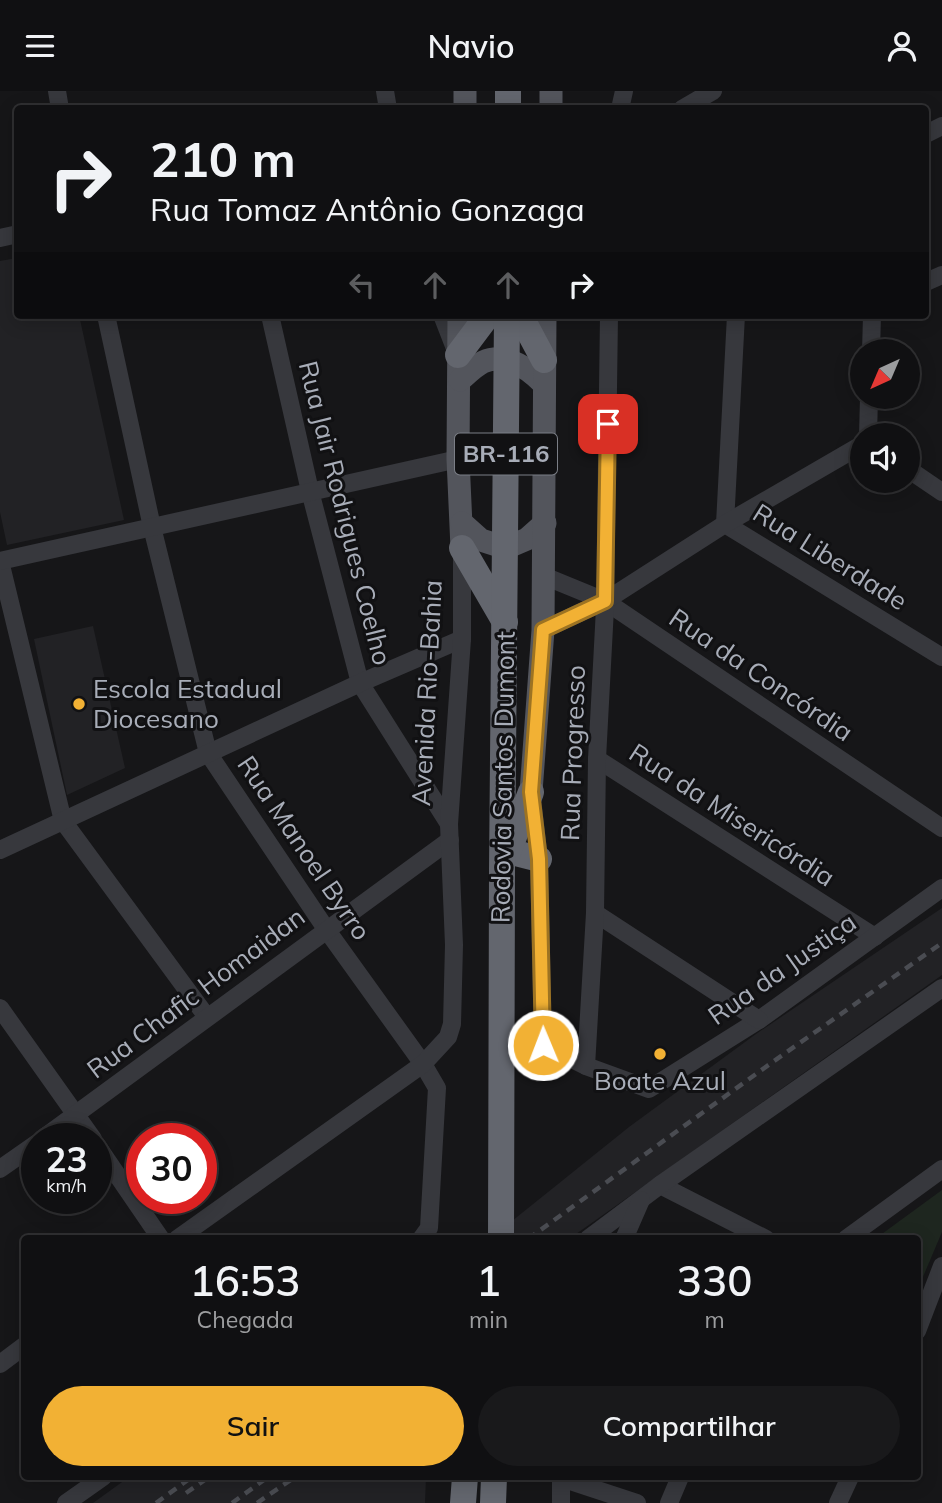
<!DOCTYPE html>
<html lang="pt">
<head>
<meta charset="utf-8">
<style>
	:root { --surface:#101012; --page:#19191b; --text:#f1f3f6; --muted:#9c9d9f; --line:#303032; --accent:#f2b134 }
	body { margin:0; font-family:Mulish,sans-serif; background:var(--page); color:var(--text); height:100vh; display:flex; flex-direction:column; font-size:26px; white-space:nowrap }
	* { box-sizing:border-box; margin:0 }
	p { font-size:23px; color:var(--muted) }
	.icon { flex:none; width:38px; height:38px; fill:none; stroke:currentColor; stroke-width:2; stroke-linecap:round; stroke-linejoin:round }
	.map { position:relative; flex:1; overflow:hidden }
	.details { position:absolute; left:21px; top:1144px; width:900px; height:245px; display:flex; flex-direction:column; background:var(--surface); border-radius:7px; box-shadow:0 4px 18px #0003,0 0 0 2px var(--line) }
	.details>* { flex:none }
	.hud { position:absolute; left:14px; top:14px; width:915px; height:214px; border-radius:7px; box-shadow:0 4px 18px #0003,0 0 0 2px var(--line); background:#101012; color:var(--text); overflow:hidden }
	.needle { width:46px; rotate:224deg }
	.buttons { position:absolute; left:850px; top:248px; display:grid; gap:14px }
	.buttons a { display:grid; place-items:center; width:70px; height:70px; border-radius:50%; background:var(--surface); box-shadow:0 4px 18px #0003,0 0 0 2px var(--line); font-size:35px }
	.speed { position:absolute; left:21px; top:1032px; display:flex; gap:14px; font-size:35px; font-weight:700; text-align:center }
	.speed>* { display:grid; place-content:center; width:91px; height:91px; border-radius:50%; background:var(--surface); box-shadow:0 4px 18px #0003,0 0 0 2px var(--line); line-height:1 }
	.speed small { font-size:18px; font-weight:400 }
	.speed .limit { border:10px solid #d22; background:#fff; color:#111 }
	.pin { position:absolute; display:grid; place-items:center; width:60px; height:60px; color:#fff; margin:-30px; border-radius:14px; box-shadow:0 4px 10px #0006 }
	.me { position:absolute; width:77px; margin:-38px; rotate:359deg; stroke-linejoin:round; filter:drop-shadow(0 0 5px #0008) }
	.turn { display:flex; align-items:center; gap:24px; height:147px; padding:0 21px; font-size:32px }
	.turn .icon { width:91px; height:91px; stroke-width:2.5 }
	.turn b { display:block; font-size:49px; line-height:60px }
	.lanes { display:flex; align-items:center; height:66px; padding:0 21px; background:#0003; justify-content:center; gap:35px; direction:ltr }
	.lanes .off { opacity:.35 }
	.eta { display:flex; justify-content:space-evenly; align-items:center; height:119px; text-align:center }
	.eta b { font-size:42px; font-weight:600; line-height:49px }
	.action { display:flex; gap:14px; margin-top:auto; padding:14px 21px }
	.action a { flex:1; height:80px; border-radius:42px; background:var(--accent); color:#111; font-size:28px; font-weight:600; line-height:80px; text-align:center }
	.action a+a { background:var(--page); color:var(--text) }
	header { display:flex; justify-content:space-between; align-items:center; height:91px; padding:0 21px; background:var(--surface); font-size:32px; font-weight:600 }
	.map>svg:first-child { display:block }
	.built { fill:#222225 }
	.green { fill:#1e261f }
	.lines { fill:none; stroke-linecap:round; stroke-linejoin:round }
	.minor { stroke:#37383d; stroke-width:18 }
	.major { stroke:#53555c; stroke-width:23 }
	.highway { stroke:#63666e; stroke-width:26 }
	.rail { stroke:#4a4c52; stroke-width:4.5; stroke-dasharray:9 7; stroke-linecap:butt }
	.route-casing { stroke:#9d7322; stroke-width:18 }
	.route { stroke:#f2b134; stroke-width:12 }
	.poi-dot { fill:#f2b134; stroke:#111113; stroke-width:2.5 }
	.labels { text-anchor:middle; stroke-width:6; stroke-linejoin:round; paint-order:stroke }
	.shield { fill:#111113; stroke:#7b7e86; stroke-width:2 }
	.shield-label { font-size:24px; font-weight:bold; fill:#a8adb8 }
	.street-label { font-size:26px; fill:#a8adb8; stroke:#111113 }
	.poi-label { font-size:26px; fill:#a8adb8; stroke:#111113; text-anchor:start }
</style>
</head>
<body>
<header><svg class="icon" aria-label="menu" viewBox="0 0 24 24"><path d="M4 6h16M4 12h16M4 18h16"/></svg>Navio<svg class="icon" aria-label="person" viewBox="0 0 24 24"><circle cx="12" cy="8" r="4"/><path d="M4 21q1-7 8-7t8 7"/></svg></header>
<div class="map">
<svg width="942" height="1412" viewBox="0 0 942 1412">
	<rect width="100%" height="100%" fill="#161618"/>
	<!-- built -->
	<g class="built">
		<path d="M17,167l1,57h61l45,205 -117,25 -7,-33v-251z"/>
		<path d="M93,535l32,142 -58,27 -33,-156z"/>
		<path d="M942,817v67l-373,264h-57v-18l117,-94 127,-93z"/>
		<path d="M129,1386h297l-1,26h-332z"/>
	</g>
	<!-- green -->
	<path class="green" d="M942,1099v42l-25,59v-52h-42z"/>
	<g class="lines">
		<!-- minor -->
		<g class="minor">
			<path d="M57,0l3,18"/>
			<path d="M385,0l3,18"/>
			<path d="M620,18l4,-18"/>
			<path d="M682,18l31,-18"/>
			<path d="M926,43l16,-8"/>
			<path d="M0,147l18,-4"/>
			<path d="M926,191l16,-7"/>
			<path d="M106,224l46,212 56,226 118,176 97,135 14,24 -8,140 -8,11"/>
			<path d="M270,224l40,176 50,192 89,141"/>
			<path d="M442,224l14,36"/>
			<path d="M736,224l-11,209 217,133"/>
			<path d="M871,261l1,-37"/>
			<path d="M868,345l1,-39"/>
			<path d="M908,378l34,23"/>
			<path d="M0,470l63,260 144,196"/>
			<path d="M0,470l458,-102"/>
			<path d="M544,485l61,25 337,227"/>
			<path d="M543,539l62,-29 120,-77 138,-80"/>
			<path d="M597,668l278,178"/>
			<path d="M532,707l7,61 4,186 43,21 63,23 110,-69 183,-132"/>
			<path d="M0,759l360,-167 102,-44"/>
			<path d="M595,822l164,107"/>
			<path d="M0,917l93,131"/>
			<path d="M586,975l9,-153 2,-154 8,-151 4,-293"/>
			<path d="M42,1048l408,-299"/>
			<path d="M96,1053l65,95"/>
			<path d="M0,1078l37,-26"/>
			<path d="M660,1094l106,54"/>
			<path d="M177,1148l246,-175 25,-27 4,-13 2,-79 -5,-121 13,-185v-88"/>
			<path d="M588,1148l72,-54 282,-197"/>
			<path d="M624,1148l17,-39"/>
			<path d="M846,1148l96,-70"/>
			<path d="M917,1240l25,-65"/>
			<path d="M0,1273l24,-18"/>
			<path d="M561,1387l76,25"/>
			<path d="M66,1412l37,-26"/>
			<path d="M561,1412v-26"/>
			<path d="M669,1412l11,-26"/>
			<path d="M838,1412l12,-26"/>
		</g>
		<!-- major -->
		<g class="major">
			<path d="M551,0v18"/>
			<path d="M465,18v-18"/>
			<path d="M459,224l-1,144 4,89"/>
			<path d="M460,289c7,-6 15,-14 23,-18 23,-10 46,7 61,22"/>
			<path d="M462,432l19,17 25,8 21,-9 18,-16"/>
			<path d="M531,701l12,-162 2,-315"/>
		</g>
		<!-- highway -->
		<g class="highway">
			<path d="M508,18v-18"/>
			<path d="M520,224l24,45"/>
			<path d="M458,264l30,-40"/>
			<path d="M462,457l43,74"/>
			<path d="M508,760l31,8"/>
			<path d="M508,761l23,-60"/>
			<path d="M501,1148l1,-369 5,-555"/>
			<path d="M463,1412l2,-26"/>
			<path d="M493,1412l1,-26"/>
		</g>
		<!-- rail -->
		<g class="rail">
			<path d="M528,1148l246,-178 168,-118"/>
			<path d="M186,1402l23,-16"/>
			<path d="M156,1412l36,-26"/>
			<path d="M232,1412l36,-26"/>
			<path d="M257,1412l38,-26"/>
		</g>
	</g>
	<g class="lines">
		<!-- route casing -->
		<g class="route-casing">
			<path id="route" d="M543,954l-4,-186 -8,-67 12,-162 62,-29 3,-177"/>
		</g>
		<!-- route -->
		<use href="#route" class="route"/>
	</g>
	<!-- markers -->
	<g class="poi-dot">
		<circle cx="79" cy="613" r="7"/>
		<circle cx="660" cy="963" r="7"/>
	</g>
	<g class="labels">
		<!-- shield labels -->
		<rect class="shield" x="455" y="342.5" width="102" height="41" rx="5"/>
		<g class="shield-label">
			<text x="506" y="371">BR-116</text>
		</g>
		<!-- street labels -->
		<g class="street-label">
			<text transform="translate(345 422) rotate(76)" y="9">Rua Jair Rodrigues Coelho</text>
			<text transform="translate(830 466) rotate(32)" y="9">Rua Liberdade</text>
			<text transform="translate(761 584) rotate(34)" y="9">Rua da Concórdia</text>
			<text transform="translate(427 602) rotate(-87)" y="9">Avenida Rio-Bahia</text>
			<text transform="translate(573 662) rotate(-88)" y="9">Rua Progresso</text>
			<text transform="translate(503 686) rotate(-89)" y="9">Rodovia Santos Dumont</text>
			<text transform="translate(732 724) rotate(33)" y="9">Rua da Misericórdia</text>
			<text transform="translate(304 757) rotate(56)" y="9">Rua Manoel Byrro</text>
			<text transform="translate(782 878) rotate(-35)" y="9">Rua da Justiça</text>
			<text transform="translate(196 902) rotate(-37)" y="9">Rua Chafic Homaidan</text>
		</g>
		<!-- poi labels -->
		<g class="poi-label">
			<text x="93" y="607">Escola Estadual<tspan x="93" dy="30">Diocesano</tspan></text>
			<text x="660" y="999" text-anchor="middle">Boate Azul</text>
		</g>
	</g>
</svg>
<div class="buttons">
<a><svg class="needle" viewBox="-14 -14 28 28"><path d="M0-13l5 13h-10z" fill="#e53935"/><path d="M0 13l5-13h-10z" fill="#9c9d9f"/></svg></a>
<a><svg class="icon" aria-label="sound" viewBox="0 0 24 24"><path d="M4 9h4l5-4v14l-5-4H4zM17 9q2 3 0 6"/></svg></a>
</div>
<div class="speed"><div>23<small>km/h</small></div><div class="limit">30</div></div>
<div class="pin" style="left:608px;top:333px;background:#d93025"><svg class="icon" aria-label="arrive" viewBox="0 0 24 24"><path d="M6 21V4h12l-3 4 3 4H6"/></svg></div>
<svg class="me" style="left:543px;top:954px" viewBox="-20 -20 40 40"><circle r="17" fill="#f2b134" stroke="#fff" stroke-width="3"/><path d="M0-11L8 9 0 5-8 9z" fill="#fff"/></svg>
<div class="hud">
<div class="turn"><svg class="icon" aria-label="right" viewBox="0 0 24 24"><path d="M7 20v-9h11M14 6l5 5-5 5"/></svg><div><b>210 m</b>Rua Tomaz Antônio Gonzaga</div></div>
<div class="lanes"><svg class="icon off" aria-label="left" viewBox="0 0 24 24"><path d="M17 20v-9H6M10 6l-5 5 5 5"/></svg><svg class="icon off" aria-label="ahead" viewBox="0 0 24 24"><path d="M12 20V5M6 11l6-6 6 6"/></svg><svg class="icon off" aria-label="ahead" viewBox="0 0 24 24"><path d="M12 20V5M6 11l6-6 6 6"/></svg><svg class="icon" aria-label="right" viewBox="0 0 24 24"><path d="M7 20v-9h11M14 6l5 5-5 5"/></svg></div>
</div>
<section class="details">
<div class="eta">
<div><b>16:53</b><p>Chegada</p></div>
<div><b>1</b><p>min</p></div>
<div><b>330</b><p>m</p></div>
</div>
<div class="action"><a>Sair</a><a>Compartilhar</a></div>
</section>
</div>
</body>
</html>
